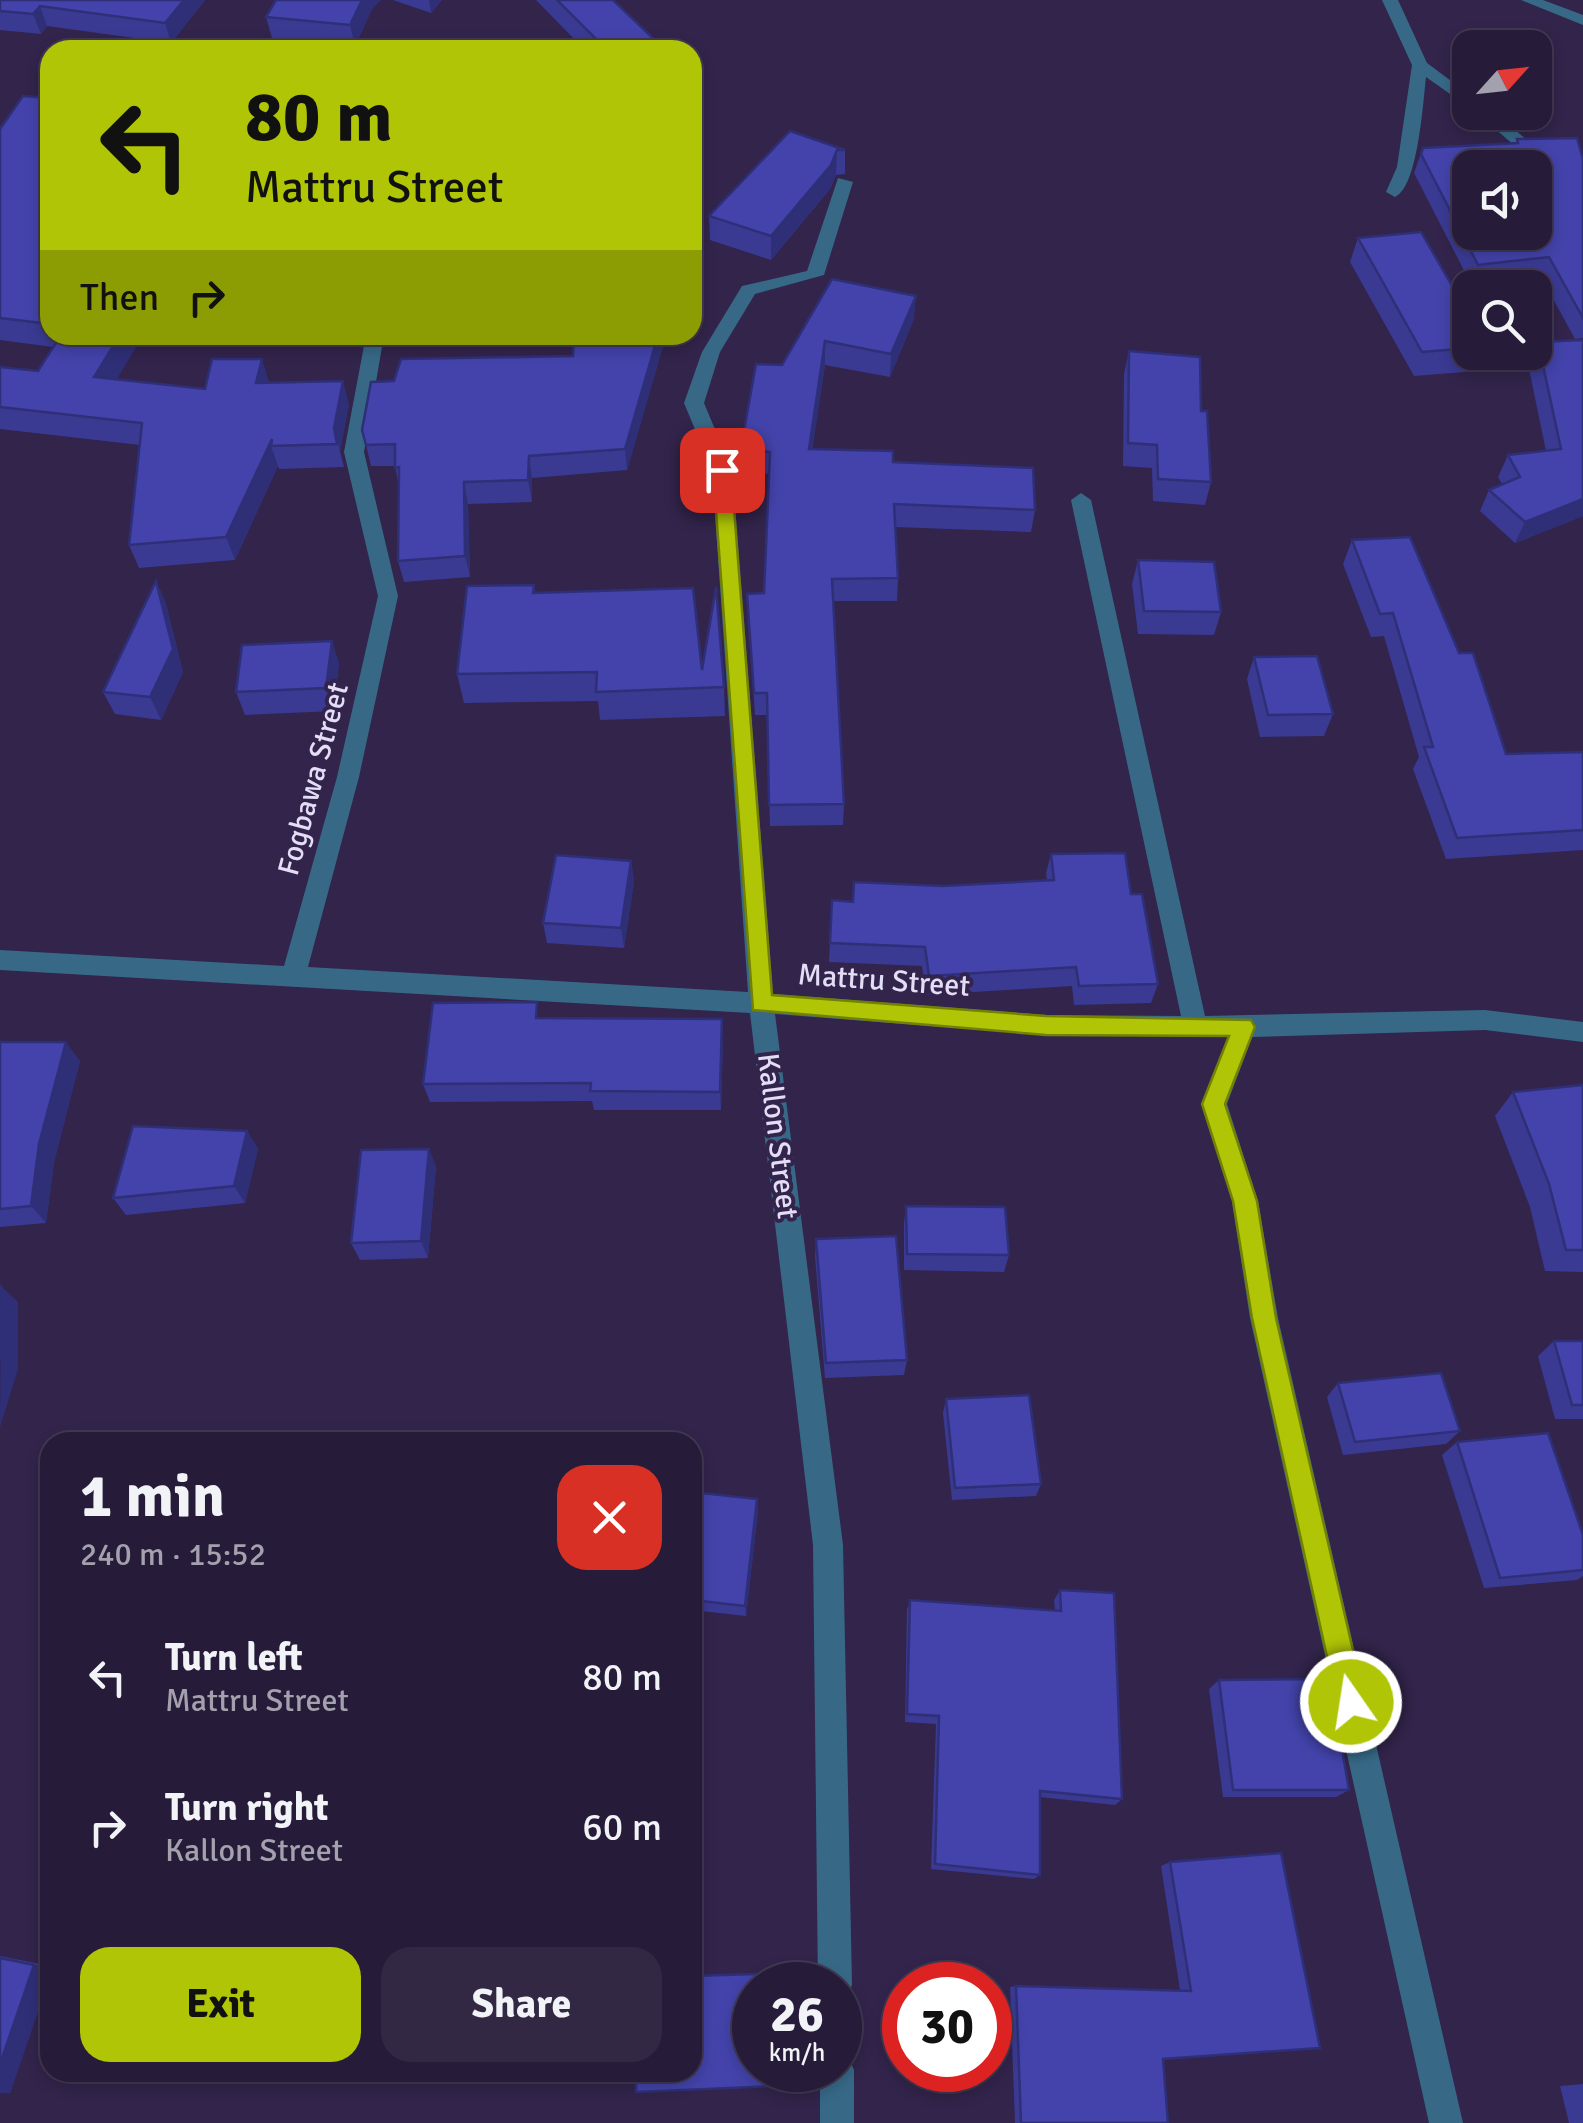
<!DOCTYPE html>
<html lang="en">
<head>
<meta charset="utf-8">
<style>
	:root { --surface:#261b38; --page:#322843; --text:#f1f3f6; --muted:#a4a1ae; --line:#423953; --accent:#afc505 }
	body { margin:0; font-family:Signika,sans-serif; background:var(--page); color:var(--text); height:100vh; display:flex; flex-direction:column; font-size:38px; white-space:nowrap }
	* { box-sizing:border-box; margin:0 }
	p { font-size:32px; color:var(--muted) }
	.icon { flex:none; width:55px; height:55px; fill:none; stroke:currentColor; stroke-width:2; stroke-linecap:round; stroke-linejoin:round }
	.map { position:relative; flex:1; overflow:hidden }
	.drawer { position:absolute; left:40px; top:1432px; width:662px; height:650px; display:flex; flex-direction:column; background:var(--surface); border-radius:30px; box-shadow:0 5px 15px #0003,0 0 0 2px var(--line) }
	.drawer>* { flex:none }
	.hud { position:absolute; left:40px; top:40px; width:662px; height:305px; border-radius:30px; box-shadow:0 5px 15px #0003,0 0 0 2px var(--line); background:#afc505; color:#111; overflow:hidden }
	.needle { width:65px; rotate:63deg }
	.controls { position:absolute; left:1452px; top:30px; display:grid; gap:20px }
	.controls a { display:grid; place-items:center; width:100px; height:100px; border-radius:20px; background:var(--surface); box-shadow:0 5px 15px #0003,0 0 0 2px var(--line); font-size:50px }
	.speed { position:absolute; left:732px; top:1962px; display:flex; gap:20px; font-size:50px; font-weight:700; text-align:center }
	.speed>* { display:grid; place-content:center; width:130px; height:130px; border-radius:50%; background:var(--surface); box-shadow:0 5px 15px #0003,0 0 0 2px var(--line); line-height:1 }
	.speed small { font-size:25px; font-weight:400 }
	.speed .limit { border:15px solid #d22; background:#fff; color:#111 }
	.pin { position:absolute; display:grid; place-items:center; width:85px; height:85px; color:#fff; margin:-42px; border-radius:20px; box-shadow:0 5px 15px #0006 }
	.me { position:absolute; width:110px; margin:-55px; rotate:347deg; stroke-linejoin:round; filter:drop-shadow(0 0 8px #0008) }
	.turn { display:flex; align-items:center; gap:35px; height:210px; padding:0 40px; font-size:45px }
	.turn .icon { width:130px; height:130px; stroke-width:2.5 }
	.turn b { display:block; font-size:70px; line-height:85px }
	.then { display:flex; align-items:center; height:95px; padding:0 40px; background:#0003; gap:20px; font-size:38px }
	.round { display:grid; place-items:center; flex:none; width:105px; height:105px; border-radius:30px; background:var(--page) }
	.overview { display:flex; align-items:center; justify-content:space-between; height:170px; padding:0 40px }
	h1 { font-size:60px; font-weight:700; line-height:75px }
	.primary-button { display:flex; gap:20px; margin-top:auto; padding:20px 40px }
	.primary-button a { flex:1; height:115px; border-radius:30px; background:var(--accent); color:#111; font-size:40px; font-weight:700; line-height:115px; text-align:center }
	.primary-button a+a { background:var(--page); color:var(--text) }
	ul { padding:0; list-style:none }
	li { display:flex; align-items:center; gap:30px; height:150px; padding:0 40px }
	li div { flex:1 }
	li b { display:block; font-size:38px }
	li em { font-style:normal }
	.map>svg:first-child { display:block }
	.lines { fill:none; stroke-linecap:round; stroke-linejoin:round }
	.street { fill:#376987; fill-rule:evenodd }
	.wall { fill:#3a3a93 }
	.shaded-wall { fill:#2f2f78 }
	.building { fill:#4343ab; stroke:#2f2f78; stroke-width:2.5; fill-rule:evenodd }
	.route { fill:#afc505; stroke:#728003; stroke-width:2.5 }
	.labels { text-anchor:middle; stroke-width:8; stroke-linejoin:round; paint-order:stroke }
	.street-label { font-size:30px; fill:#e4ddf6; stroke:#32244b }
</style>
</head>
<body>
<div class="map">
<svg width="1583" height="2123" viewBox="0 0 1583 2123">
	<rect width="100%" height="100%" fill="#32244b"/>
	<g class="lines">
		<!-- street -->
		<g class="street">
			<path d="M1382,0h16l29,63 43,32v13l-44,-31c-3,26 -8,110 -31,120l-9,-5 11,-25 15,-102z"/>
			<path d="M1521,0h22l40,15v10z"/>
			<path d="M1475,112h19l34,29 -14,4z"/>
			<path d="M838,178l15,4 -29,93 -69,19 -35,58 -16,51 28,67 41,524 273,21 135,1 -110,-516 10,-7 10,7 114,516 280,-6 98,12v20l-98,-12 -233,7 -25,67 31,97 20,117 185,805h-34l-179,-805 -18,-117 -31,-97 27,-67 -182,-2 -271,-21 68,531 9,440 -5,12 -7,3v-15h-22l-5,-440 -63,-532 -750,-43v-20l284,16 53,-189 41,-181 -34,-144 22,-117h18l-20,117 34,144 -39,181 -51,190 440,25 -36,-522 -28,-67 18,-51 40,-66 65,-15z"/>
			<path d="M840,2054l9,4 5,12v53h-34v-53h20z"/>
		</g>
	</g>
	<!-- wall -->
	<g class="wall">
		<path d="M0,0h205l-34,43 -124,-17 -6,8 -41,-4z"/>
		<path d="M393,0h49l-11,13z"/>
		<path d="M536,0h77l46,50h-74z"/>
		<path d="M372,9l-17,37 -83,-8 -6,-21z"/>
		<path d="M50,98v237h93l-27,44 89,10 64,-6 80,21 -9,47 4,16 -65,2 -1,-3 -43,94 -96,8 -10,-23 11,-100 -140,-16v-62l38,4 15,-24 -53,-7v-211z"/>
		<path d="M790,131l55,19v24l-9,1 -6,14 -59,71 -61,-20 -1,-24z"/>
		<path d="M1517,139l66,20v179l-8,1 -34,-62 -70,7 -57,-111 9,-25 93,-5z"/>
		<path d="M1358,238l112,79v35h14l-7,19 -63,5 -64,-114z"/>
		<path d="M832,279l82,40 -24,58 -65,-12 -13,84 81,13 142,48 -4,22 -136,-5 3,51 -1,23h-64l11,203 -1,21 -73,1 -3,-111h-12l-8,-121 17,-1 5,-119 -27,-3 -1,-23 41,-83z"/>
		<path d="M513,335h35l-2,5z"/>
		<path d="M1583,340v176l-68,27 -35,-32 9,-21 13,-6 -4,-7 10,-22 38,-4 -18,-87 5,-12h2l3,-10z"/>
		<path d="M663,346l-36,124 -95,8v24l-64,2 2,73 -66,5 -6,-21 1,-75 -4,-20h-24l-5,-21 28,-64z"/>
		<path d="M1129,351l72,60 10,71 -6,23 -52,-4 -1,-33 -29,-2 1,-92z"/>
		<path d="M1352,540l107,113 47,101 77,-2v98l-137,9 -33,-90 6,-12 -35,-121 -13,1 -28,-73z"/>
		<path d="M1138,560l83,52 -7,23 -76,-1 -6,-50z"/>
		<path d="M156,581l10,23 17,68 -22,48 -46,-6 -12,-22z"/>
		<path d="M534,585l1,8 167,77 22,17 1,29 -125,4 -2,-19 -134,2 -7,-29z"/>
		<path d="M1254,657l79,57 -9,22 -64,1 -13,-58z"/>
		<path d="M339,663l-5,48 -89,4 -9,-23z"/>
		<path d="M1051,854l80,40 27,90 -7,19 -77,2 -2,-19 -146,9 -4,-29 -93,-4 3,-62 21,1 90,-15 104,-6 -1,-7z"/>
		<path d="M631,861l3,21 -10,66 -77,-5 -4,-20z"/>
		<path d="M541,1018l182,20 -2,72h-127l-2,-9 -162,1 -7,-18z"/>
		<path d="M0,1042l80,19 -26,101 -8,61 -46,4z"/>
		<path d="M1583,1085v187l-38,-1 -15,-64 -35,-91 18,-24z"/>
		<path d="M247,1131l11,18 -13,54 -119,12 -13,-17z"/>
		<path d="M436,1166l-8,92 -68,2 -9,-17z"/>
		<path d="M906,1206l103,49 -5,17 -100,-2v-47z"/>
		<path d="M816,1239l91,121 -3,15 -79,3 -10,-122z"/>
		<path d="M1554,1341h29v78h-28l-17,-63z"/>
		<path d="M1338,1383l122,48 -14,13 -103,11 -16,-58z"/>
		<path d="M946,1399l95,85 -5,12 -84,4 -9,-87z"/>
		<path d="M1457,1442l126,93v41l-6,4 -93,8 -42,-133z"/>
		<path d="M692,1492l66,19 -12,105 -54,-6z"/>
		<path d="M1060,1590l62,209 -7,6 -75,-8v78l-6,4 -103,-10 5,-145 -31,-2 2,-112 3,-10 145,11 -1,-11z"/>
		<path d="M1219,1680l130,110 -13,7h-113l-14,-108z"/>
		<path d="M1281,1853l-118,206 5,64h-153l-5,-136 6,-1 164,4 -19,-124 9,-4z"/>
		<path d="M0,1956l50,10v10l-40,117h-10z"/>
		<path d="M1583,2084v39h-14l-9,-37z"/>
	</g>
	<!-- shaded-wall -->
	<g class="shaded-wall">
		<path d="M184,0h21l-34,43 -6,-20z"/>
		<path d="M362,0h19l-9,9 -17,37 -5,-21z"/>
		<path d="M429,0h13l-11,13z"/>
		<path d="M40,6l7,20 -6,8 -8,-20z"/>
		<path d="M658,43l1,7h-13z"/>
		<path d="M837,150l-1,25 -6,14 -59,71v-24z"/>
		<path d="M916,296l-2,23 -24,58 1,-23z"/>
		<path d="M120,335h23l-39,66 -10,-24z"/>
		<path d="M658,335h4l1,11 -36,124 -2,-21z"/>
		<path d="M825,341v24l-16,107v-23z"/>
		<path d="M262,359l7,23 -5,25 -8,-24z"/>
		<path d="M343,381l6,23 -9,47 4,16 -10,-39z"/>
		<path d="M272,439l-1,7 7,20 -43,94 -9,-23z"/>
		<path d="M529,456l3,22v24l-4,-22z"/>
		<path d="M464,482l4,22 2,73 -5,-21z"/>
		<path d="M1583,499v17l-68,27 10,-21z"/>
		<path d="M156,581l10,23 17,68 -22,48 -11,-23z"/>
		<path d="M332,641l7,22 -5,48 -8,-23z"/>
		<path d="M631,861l3,21 -10,66 -3,-20z"/>
		<path d="M722,1019l1,19 -2,72 -1,-18z"/>
		<path d="M66,1042l14,19 -26,101 -8,61 -15,-17 8,-62z"/>
		<path d="M247,1131l11,18 -13,54 -11,-17z"/>
		<path d="M429,1149l7,17 -8,92 -7,-17z"/>
		<path d="M1,1286l17,16v67l-18,58z"/>
		<path d="M757,1499l1,12 -12,105 -1,-10z"/>
		<path d="M34,1965l16,2v9l-40,117h-10v-29z"/>
	</g>
	<!-- building -->
	<g class="building">
		<path d="M0,0h184l-19,23 -125,-17 -7,8 -33,-3z"/>
		<path d="M276,0h86l-12,25 -84,-8z"/>
		<path d="M557,0h56l45,43 -12,7h-39z"/>
		<path d="M23,96l27,2v226l-50,-6v-189z"/>
		<path d="M790,131l55,19h-8l-6,15 -60,71 -62,-20z"/>
		<path d="M1577,138l6,21v159l-34,-61 -71,8 -57,-111 2,-6 95,-5 -1,-4zM1470,168h65v64h-65z"/>
		<path d="M1421,232l49,85v31l-48,4 -64,-114z"/>
		<path d="M832,279l84,17 -25,58 -66,-13 -16,108 84,2v11l140,6 2,42 -141,-6 4,74 -66,1 12,225 -75,1 -2,-112h-13l-7,-99 17,-1 6,-141 -29,-4 15,-84 26,1z"/>
		<path d="M61,335h59l-26,42 111,12 7,-30h50l-6,24 87,-2 -9,47 3,16 -66,2 1,-7 -46,98 -97,8 13,-122 -142,-16v-40l38,4z"/>
		<path d="M574,335h84l-33,114 -96,7 -1,24 -64,2 1,74 -67,5 1,-94 -4,1v-24l-29,1 -4,-15 9,-48 23,-1 7,-22 172,-3z"/>
		<path d="M1583,340v159l-58,23 -36,-32 31,-13 -12,-22 53,-6 -23,-107z"/>
		<path d="M1129,351l71,6 1,54h6l4,71 -53,-3 -1,-34 -29,-2z"/>
		<path d="M1410,537l49,116h14l33,101 77,-2v78l-126,8 -33,-91h9l-40,-134 -13,1 -28,-74z"/>
		<path d="M1138,560l76,2 7,50 -77,-1z"/>
		<path d="M156,581l17,68 -23,48 -47,-5z"/>
		<path d="M534,585l-1,8 160,-5 9,82 14,-83 8,100 -128,5 1,-20 -140,2 10,-88z"/>
		<path d="M332,641l-6,47 -90,4 6,-47z"/>
		<path d="M1317,656l16,58 -65,1 -14,-58z"/>
		<path d="M1125,853l6,41h11l16,90 -79,2 -3,-19 -147,9 -4,-29 -95,-4 2,-43 21,2 1,-20 89,4 111,-6 -3,-26z"/>
		<path d="M556,855l75,6 -10,67 -78,-5z"/>
		<path d="M537,1002l-1,16 186,1 -2,73 -130,-1 1,-8 -168,1 10,-81z"/>
		<path d="M0,1042h66l-27,102 -8,62 -31,3z"/>
		<path d="M1583,1085v165h-17l-17,-66 -36,-92z"/>
		<path d="M133,1126l114,5 -13,55 -121,12z"/>
		<path d="M429,1149l-8,92 -70,2 10,-93z"/>
		<path d="M906,1206l99,1 4,48 -102,-1z"/>
		<path d="M896,1236l11,124 -81,3 -10,-124z"/>
		<path d="M0,1286h1l1,68 -2,6z"/>
		<path d="M1554,1341h29v64h-11z"/>
		<path d="M1441,1373l19,58 -105,11 -17,-59z"/>
		<path d="M1029,1395l12,89 -86,4 -9,-89z"/>
		<path d="M1548,1433l35,102v35l-83,8 -43,-136z"/>
		<path d="M692,1492l65,7 -12,107 -53,-6z"/>
		<path d="M1060,1590l54,3 8,206 -82,-8v84l-105,-11 4,-148 -32,-2 3,-114 151,11z"/>
		<path d="M1330,1679l19,111h-116l-14,-110z"/>
		<path d="M1281,1853l39,195 -157,11 5,64h-147l-5,-137 175,5 -21,-129z"/>
		<path d="M0,1958l34,7 -34,99z"/>
		<path d="M793,1973l1,12h-39v85h42v15l-161,7v-20h56v-96z"/>
	</g>
	<!-- route -->
	<path class="route" d="M722,464l9,6 41,525 274,21 205,4 4,7 -30,77 32,97 19,117 89,384 -4,9 -10,5 -10,-5 -4,-9 -85,-384 -19,-117 -31,-97 27,-68 -183,-1 -293,-25 -40,-540z"/>
	<g class="labels">
		<!-- street labels -->
		<g class="street-label">
			<text transform="translate(313 779) rotate(-75)" y="10">Fogbawa Street</text>
			<text transform="translate(884 980) rotate(4)" y="10">Mattru Street</text>
			<text transform="translate(778 1136) rotate(83)" y="10">Kallon Street</text>
		</g>
	</g>
</svg>
<div class="controls">
<a><svg class="needle" viewBox="-14 -14 28 28"><path d="M0-13l5 13h-10z" fill="#e53935"/><path d="M0 13l5-13h-10z" fill="#a4a1ae"/></svg></a>
<a><svg class="icon" aria-label="sound" viewBox="0 0 24 24"><path d="M4 9h4l5-4v14l-5-4H4zM17 9q2 3 0 6"/></svg></a>
<a><svg class="icon" aria-label="search" viewBox="0 0 24 24"><circle cx="10" cy="10" r="6"/><path d="M15 15l6 6"/></svg></a>
</div>
<div class="speed"><div>26<small>km/h</small></div><div class="limit">30</div></div>
<div class="pin" style="left:722px;top:470px;background:#d93025"><svg class="icon" aria-label="arrive" viewBox="0 0 24 24"><path d="M6 21V4h12l-3 4 3 4H6"/></svg></div>
<svg class="me" style="left:1351px;top:1702px" viewBox="-20 -20 40 40"><circle r="17" fill="#afc505" stroke="#fff" stroke-width="3"/><path d="M0-11L8 9 0 5-8 9z" fill="#fff"/></svg>
<div class="hud">
<div class="turn"><svg class="icon" aria-label="left" viewBox="0 0 24 24"><path d="M17 20v-9H6M10 6l-5 5 5 5"/></svg><div><b>80 m</b>Mattru Street</div></div>
<div class="then">Then<svg class="icon" aria-label="right" viewBox="0 0 24 24"><path d="M7 20v-9h11M14 6l5 5-5 5"/></svg></div>
</div>
<section class="drawer">
<div class="overview"><div><h1>1 min</h1><p>240 m · 15:52</p></div><a class="round" style="background:#d93025;color:#fff"><svg class="icon" aria-label="close" viewBox="0 0 24 24"><path d="M6 6l12 12M18 6L6 18"/></svg></a></div>
<ul>
<li><svg class="icon" aria-label="left" viewBox="0 0 24 24"><path d="M17 20v-9H6M10 6l-5 5 5 5"/></svg><div><b>Turn left</b><p>Mattru Street</p></div><em>80 m</em></li>
<li><svg class="icon" aria-label="right" viewBox="0 0 24 24"><path d="M7 20v-9h11M14 6l5 5-5 5"/></svg><div><b>Turn right</b><p>Kallon Street</p></div><em>60 m</em></li>
</ul>
<div class="primary-button"><a>Exit</a><a>Share</a></div>
</section>
</div>
</body>
</html>
